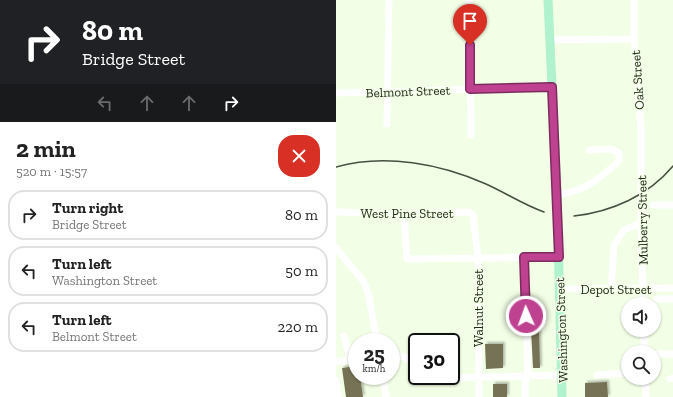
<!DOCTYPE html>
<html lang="en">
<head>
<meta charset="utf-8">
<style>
	:root { --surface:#fff; --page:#f6f6f6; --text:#222; --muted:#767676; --line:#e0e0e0 }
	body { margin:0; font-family:"Zilla Slab",serif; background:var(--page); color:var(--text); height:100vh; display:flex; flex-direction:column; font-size:15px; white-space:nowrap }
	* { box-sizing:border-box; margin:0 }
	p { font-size:13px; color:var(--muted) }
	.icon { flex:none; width:22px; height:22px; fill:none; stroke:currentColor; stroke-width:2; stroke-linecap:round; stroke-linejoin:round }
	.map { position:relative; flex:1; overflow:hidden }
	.details { display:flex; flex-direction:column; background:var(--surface); width:336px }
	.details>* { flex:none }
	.hud { background:#202124; color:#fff; overflow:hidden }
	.fabs { position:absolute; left:285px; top:297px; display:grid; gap:8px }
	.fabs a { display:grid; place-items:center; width:40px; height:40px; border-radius:50%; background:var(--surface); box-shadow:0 1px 3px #0004; font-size:20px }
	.speed { position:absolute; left:12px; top:333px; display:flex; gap:8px; font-size:20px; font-weight:700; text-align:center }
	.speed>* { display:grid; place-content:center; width:52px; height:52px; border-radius:50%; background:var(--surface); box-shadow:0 1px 3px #0004; line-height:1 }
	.speed small { font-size:10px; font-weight:400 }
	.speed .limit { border:2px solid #111; border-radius:6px; background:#fff; color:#111 }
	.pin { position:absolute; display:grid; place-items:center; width:34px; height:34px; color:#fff; margin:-41px -17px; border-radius:50% 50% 50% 0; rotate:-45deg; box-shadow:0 0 4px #0007 }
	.pin .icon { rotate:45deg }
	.me { position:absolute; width:44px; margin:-22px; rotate:358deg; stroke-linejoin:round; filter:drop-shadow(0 0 3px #0008) }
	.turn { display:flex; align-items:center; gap:14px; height:84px; padding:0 16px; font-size:18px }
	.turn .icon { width:52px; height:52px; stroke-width:2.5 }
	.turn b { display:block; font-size:28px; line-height:34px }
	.lanes { display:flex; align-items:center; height:38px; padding:0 16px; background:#0003; justify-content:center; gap:20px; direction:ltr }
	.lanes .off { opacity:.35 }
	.round { display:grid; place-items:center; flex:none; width:42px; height:42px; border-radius:16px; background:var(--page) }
	.summary { display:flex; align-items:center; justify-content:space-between; height:68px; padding:0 16px }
	h1 { font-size:24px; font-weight:700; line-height:30px }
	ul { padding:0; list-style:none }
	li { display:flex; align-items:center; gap:12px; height:50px; margin:0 8px 6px; padding:0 8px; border:2px solid var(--line); border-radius:16px }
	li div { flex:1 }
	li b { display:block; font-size:15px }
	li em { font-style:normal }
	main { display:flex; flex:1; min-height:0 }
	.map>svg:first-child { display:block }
	.building { fill:#767254; filter:url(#shadow) }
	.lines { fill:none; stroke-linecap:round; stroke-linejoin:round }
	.minor { stroke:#fff; stroke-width:7 }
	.major { stroke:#aff2cd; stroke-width:9 }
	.rail { stroke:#484f40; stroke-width:1.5 }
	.route-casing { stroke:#7c2b5e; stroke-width:10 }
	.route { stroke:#bf4291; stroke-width:7 }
	.labels { text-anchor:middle; stroke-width:3; stroke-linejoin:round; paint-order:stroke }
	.street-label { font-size:13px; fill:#242a1e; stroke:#f2fee5 }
</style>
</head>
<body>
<main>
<section class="details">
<div class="hud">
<div class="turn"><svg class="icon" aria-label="right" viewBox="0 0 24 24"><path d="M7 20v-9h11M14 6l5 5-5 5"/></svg><div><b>80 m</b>Bridge Street</div></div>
<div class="lanes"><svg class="icon off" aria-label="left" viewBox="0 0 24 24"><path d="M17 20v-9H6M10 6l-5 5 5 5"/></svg><svg class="icon off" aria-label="ahead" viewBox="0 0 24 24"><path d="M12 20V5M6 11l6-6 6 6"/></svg><svg class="icon off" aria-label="ahead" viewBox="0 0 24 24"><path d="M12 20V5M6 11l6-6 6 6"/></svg><svg class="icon" aria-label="right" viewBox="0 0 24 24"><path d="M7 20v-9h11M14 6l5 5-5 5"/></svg></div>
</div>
<div class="summary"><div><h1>2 min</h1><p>520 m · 15:57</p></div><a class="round" style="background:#d93025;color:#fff"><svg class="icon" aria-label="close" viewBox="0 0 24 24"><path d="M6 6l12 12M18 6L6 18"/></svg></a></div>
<ul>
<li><svg class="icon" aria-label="right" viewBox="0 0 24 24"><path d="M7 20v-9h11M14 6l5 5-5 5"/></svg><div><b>Turn right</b><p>Bridge Street</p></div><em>80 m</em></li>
<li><svg class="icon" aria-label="left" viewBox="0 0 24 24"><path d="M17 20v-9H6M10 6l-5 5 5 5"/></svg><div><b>Turn left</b><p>Washington Street</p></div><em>50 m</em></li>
<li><svg class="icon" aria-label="left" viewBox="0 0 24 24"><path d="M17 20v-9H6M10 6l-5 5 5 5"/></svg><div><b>Turn left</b><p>Belmont Street</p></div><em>220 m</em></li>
</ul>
</section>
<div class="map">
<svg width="337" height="397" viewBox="0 0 337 397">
	<defs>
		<filter id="shadow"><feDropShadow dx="2" dy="-2" stdDeviation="1" flood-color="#0004"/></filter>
	</defs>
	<rect width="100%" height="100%" fill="#f2fee5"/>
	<!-- building -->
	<g class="building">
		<path d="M195,329h8l1,39h-7z"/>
		<path d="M149,344h18v24l-17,1z"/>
		<path d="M21,366v10h3l3,21h-17l-4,-29z"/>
		<path d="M271,382l1,15h-23v-14z"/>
		<rect x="157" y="384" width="14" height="13"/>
	</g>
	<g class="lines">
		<!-- minor -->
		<g class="minor">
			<path d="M133,0l2,135"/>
			<path d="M298,0v39l7,90v94l2,81"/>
			<path d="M215,40l83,-1"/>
			<path d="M0,93l216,-6"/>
			<path d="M51,124l2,-124"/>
			<path d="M221,194c26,-1 43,-16 62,-33v-8l-8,-4 -22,1"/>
			<path d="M317,205h20"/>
			<path d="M0,212l68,2 65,-2 4,3 5,43 1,139"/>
			<path d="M68,214l3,45 152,-2"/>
			<path d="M0,248l28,34 5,15 8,45"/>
			<path d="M188,257l4,118 -3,8v14"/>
			<path d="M223,289l114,-1"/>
			<path d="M275,289l3,-44 10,-15 17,-7"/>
			<path d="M321,299h16"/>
			<path d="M318,321h3"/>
			<path d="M308,330v22"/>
			<path d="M8,336l6,24"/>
			<path d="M322,354h15"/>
			<path d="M55,355l14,2 12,10"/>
			<path d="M0,362l21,-3"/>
			<path d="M261,375l31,-2"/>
			<path d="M47,376l3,21"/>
			<path d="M96,376l17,2 113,-3"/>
			<path d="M309,378l1,19"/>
			<path d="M334,379l3,-1"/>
			<path d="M0,380l2,17"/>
		</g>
		<!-- major -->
		<path class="major" d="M212,0l9,194 5,203"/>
		<!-- rail -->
		<g class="rail">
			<path d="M0,167c49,-14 105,-3 150,17 20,9 38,21 58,28"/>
			<path d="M238,216c37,-4 74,-20 99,-50"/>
		</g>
	</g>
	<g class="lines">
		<!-- route casing -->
		<g class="route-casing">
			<path id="route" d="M134,45v44l82,-2 7,170h-35l2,59"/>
		</g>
		<!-- route -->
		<use href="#route" class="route"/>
	</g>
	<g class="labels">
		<!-- street labels -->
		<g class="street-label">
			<text transform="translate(301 80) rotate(-94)" y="5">Oak Street</text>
			<text transform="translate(72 91) rotate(-2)" y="5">Belmont Street</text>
			<text x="71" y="218">West Pine Street</text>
			<text transform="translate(306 220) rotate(-91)" y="5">Mulberry Street</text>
			<text x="280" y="294">Depot Street</text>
			<text transform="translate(142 308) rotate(-90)" y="5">Walnut Street</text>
			<text transform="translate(225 330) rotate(-92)" y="5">Washington Street</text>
		</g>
	</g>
</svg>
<div class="fabs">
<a><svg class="icon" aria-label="sound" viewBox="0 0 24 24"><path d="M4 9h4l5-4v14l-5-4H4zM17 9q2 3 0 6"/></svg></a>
<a><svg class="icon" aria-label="search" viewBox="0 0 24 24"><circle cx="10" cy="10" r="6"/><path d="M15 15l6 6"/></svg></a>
</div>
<div class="speed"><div>25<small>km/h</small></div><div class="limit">30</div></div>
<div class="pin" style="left:134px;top:45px;background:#d93025"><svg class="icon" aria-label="arrive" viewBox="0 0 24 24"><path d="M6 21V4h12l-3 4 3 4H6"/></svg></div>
<svg class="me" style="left:190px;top:316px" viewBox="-20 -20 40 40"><circle r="17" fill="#bf4291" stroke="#fff" stroke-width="3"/><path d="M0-11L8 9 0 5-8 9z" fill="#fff"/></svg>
</div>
</main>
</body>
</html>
